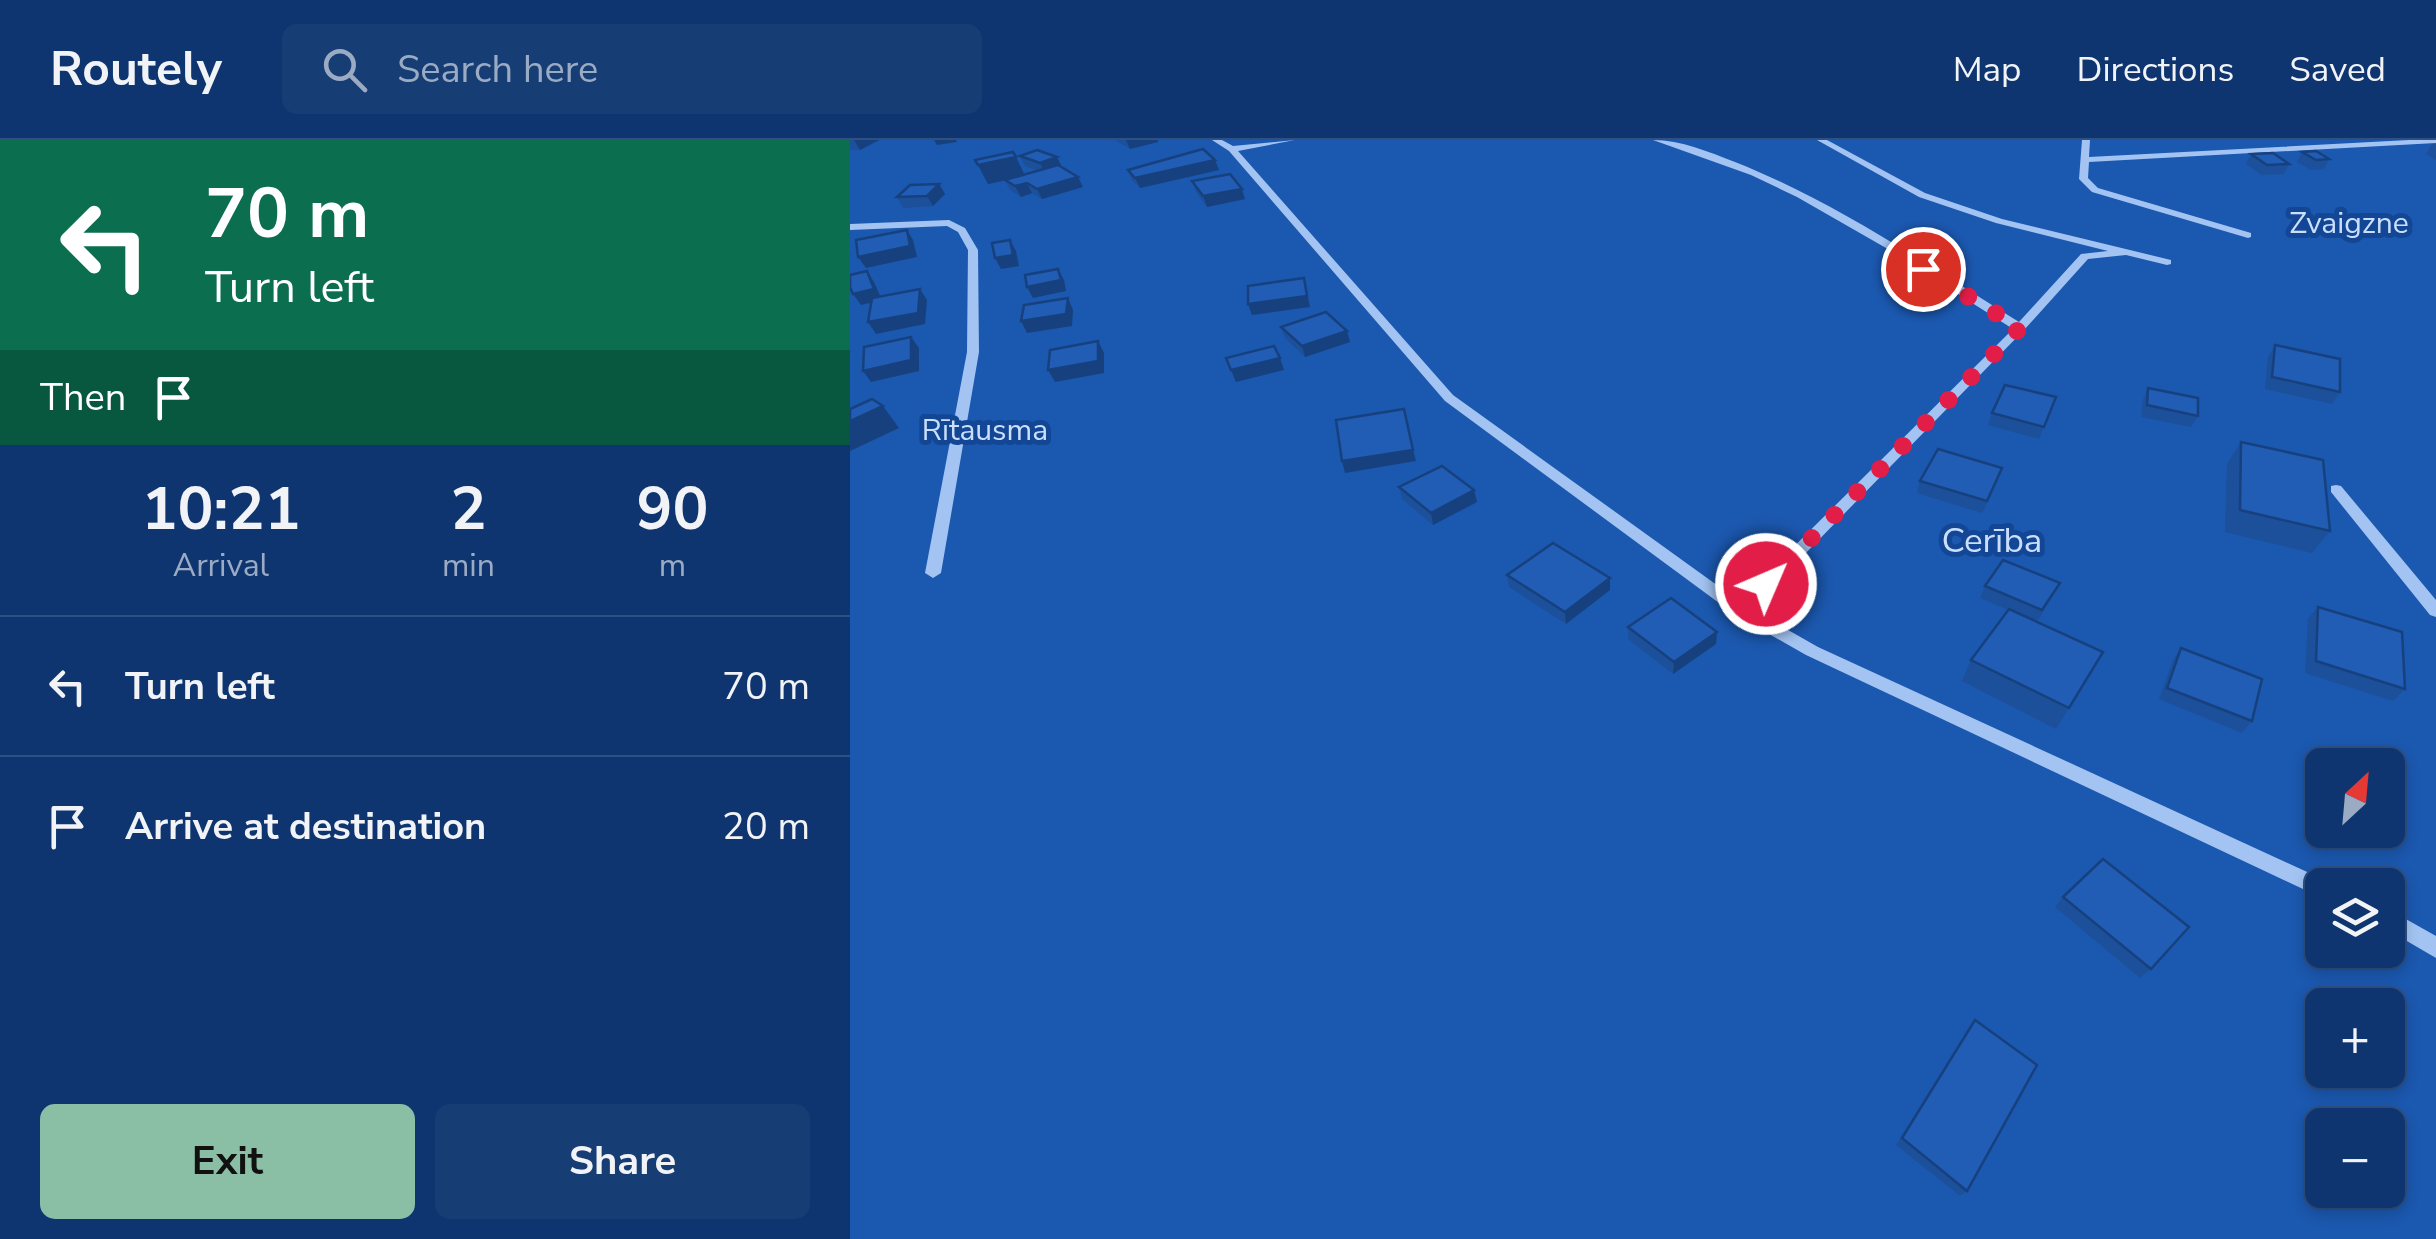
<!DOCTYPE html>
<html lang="en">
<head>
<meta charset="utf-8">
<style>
	:root { --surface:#0e3570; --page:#173d75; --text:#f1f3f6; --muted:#9babc3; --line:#2e5083; --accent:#8abfa5 }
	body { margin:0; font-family:"Nunito Sans",sans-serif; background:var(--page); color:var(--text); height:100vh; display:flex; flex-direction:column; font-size:38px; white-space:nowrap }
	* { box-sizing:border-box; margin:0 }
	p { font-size:32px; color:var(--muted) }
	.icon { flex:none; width:55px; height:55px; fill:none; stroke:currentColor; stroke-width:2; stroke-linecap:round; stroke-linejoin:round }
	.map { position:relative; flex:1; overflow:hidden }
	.sheet { display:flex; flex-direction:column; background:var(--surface); width:850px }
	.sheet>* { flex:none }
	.top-card { background:#0b6e4f; color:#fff; overflow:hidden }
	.needle { width:65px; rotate:26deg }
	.buttons { position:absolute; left:1455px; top:608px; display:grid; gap:20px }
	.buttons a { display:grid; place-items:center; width:100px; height:100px; border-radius:15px; background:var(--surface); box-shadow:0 5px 15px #0003,0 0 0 2px var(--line); font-size:50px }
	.pin { position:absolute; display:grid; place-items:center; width:85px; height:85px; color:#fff; margin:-42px; border:5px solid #fff; border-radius:50%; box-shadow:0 2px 10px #0007 }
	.me { position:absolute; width:110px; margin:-55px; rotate:45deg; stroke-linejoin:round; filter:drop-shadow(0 0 8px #0008) }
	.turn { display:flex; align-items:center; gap:35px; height:210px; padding:0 40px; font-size:45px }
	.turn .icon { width:130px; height:130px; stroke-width:2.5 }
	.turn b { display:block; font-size:70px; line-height:85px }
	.then { display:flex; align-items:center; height:95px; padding:0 40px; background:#0003; gap:20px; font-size:38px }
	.eta { display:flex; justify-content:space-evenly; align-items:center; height:170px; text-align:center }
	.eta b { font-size:60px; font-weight:700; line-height:70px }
	.cta { display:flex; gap:20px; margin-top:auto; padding:20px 40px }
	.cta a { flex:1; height:115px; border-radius:15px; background:var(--accent); color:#111; font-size:40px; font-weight:700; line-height:115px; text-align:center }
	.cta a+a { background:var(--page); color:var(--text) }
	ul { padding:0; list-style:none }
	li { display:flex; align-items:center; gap:30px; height:140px; padding:0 40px; border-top:2px solid var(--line) }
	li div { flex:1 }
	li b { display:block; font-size:38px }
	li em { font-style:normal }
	header { display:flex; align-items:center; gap:60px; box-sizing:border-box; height:140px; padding:0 50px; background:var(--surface); border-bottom:2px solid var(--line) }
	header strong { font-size:48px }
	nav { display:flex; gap:55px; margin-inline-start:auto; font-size:35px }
	.search { width:700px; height:90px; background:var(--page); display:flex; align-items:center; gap:25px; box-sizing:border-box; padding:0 35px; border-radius:15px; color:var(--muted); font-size:38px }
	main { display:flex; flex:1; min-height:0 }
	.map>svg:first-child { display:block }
	.green { fill:#1b58af; fill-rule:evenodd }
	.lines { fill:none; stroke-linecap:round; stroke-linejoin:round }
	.minor { fill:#a3c4f2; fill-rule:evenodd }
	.wall { fill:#1c509b }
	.shaded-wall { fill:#17417e }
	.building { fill:#215db4; stroke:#17417e; stroke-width:2.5 }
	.route { stroke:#e11d48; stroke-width:18; stroke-dasharray:0 32.4 }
	.labels { text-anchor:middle; stroke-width:10; stroke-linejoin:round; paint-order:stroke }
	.far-park-label { font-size:30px; fill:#cadffd; stroke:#134795 }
	.park-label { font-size:35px; fill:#cadffd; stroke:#134795 }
</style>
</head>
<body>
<header>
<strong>Routely</strong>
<div class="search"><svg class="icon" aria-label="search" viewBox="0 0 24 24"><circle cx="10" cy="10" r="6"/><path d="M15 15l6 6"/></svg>Search here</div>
<nav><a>Map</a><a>Directions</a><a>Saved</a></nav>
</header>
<main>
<section class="sheet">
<div class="top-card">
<div class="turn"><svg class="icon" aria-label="left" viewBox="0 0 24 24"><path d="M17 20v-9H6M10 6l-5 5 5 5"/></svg><div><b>70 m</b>Turn left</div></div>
<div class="then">Then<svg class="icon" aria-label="arrive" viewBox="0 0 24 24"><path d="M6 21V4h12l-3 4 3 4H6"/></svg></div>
</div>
<div class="eta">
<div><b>10:21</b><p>Arrival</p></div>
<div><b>2</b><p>min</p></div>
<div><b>90</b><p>m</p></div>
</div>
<ul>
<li><svg class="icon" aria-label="left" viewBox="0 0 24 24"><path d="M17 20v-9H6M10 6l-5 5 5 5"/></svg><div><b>Turn left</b></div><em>70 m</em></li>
<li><svg class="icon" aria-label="arrive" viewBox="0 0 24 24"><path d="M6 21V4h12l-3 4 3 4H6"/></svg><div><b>Arrive at destination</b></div><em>20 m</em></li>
</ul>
<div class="cta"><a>Exit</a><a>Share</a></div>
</section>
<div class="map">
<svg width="1586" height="1099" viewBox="0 0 1586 1099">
	<rect width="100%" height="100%" fill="#134795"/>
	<!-- green -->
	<path class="green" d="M0,0h1586v1099h-1586zM1472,625h66v65h-66zM1472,745h66v65h-66zM1472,865h66v65h-66zM1472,985h66v65h-66z"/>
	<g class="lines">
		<!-- minor -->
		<g class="minor">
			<path d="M362,0h10l11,6 62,-6 -57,11 215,244 286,206 274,-272 -127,-81 -89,-51 -46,-22 -98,-35c28,0 56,12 82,22 101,40 192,103 284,160l62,-68 27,-3 -112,-28 -77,-26 -102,-57h10l98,53 77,26 169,41v4l-4,1 -41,-10 -38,4 -64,71 -273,279 67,38 511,235 2,3h-9v13l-516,-243 -72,-41 -289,-213 -216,-250z"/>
			<path d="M1232,0h8l-1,17 320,-17h27v3l-347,19 -1,16 10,10 153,45v4l-3,1 -156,-46 -13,-13z"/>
			<path d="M99,80l16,8 13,22 1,102 -38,221 -8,5 -8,-5 42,-221 1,-102 -10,-18 -11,-6 -97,4v-6z"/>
			<path d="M1486,345l5,1 95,114v17l-6,-2 -99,-123v-6z"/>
			<path d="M1538,769l48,27v22l-48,-28z"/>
		</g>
	</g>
	<!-- wall -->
	<g class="wall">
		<path d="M0,0h29l-19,10h-10z"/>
		<path d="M265,0h43v2l-28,7z"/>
		<path d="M1582,4h4v16l-10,-6z"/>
		<path d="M1452,12l27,7 -5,10 -13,1 -14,-8z"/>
		<path d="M1401,14l38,10 -5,10 -22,1 -16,-11z"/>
		<path d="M170,16l42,11 21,20 -41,12 -10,-6 -11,4 -11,-7 -5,-10 6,-1 -23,5 -13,-24 41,-3 9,18 13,-4 -13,-5z"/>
		<path d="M365,20l4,10 -79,18 -8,-8 -4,-10z"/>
		<path d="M342,41l53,18 -38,8 -11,-15z"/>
		<path d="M89,44l6,10 -12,12 -30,2 -6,-11z"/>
		<path d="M431,187l69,15 -45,15 -20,-19z"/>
		<path d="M1425,205l65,47 -8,12 -67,-15 3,-32z"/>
		<path d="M1298,248l50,28 -7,11 -50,-10 2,-17z"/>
		<path d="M1206,257l-17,42 -51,-14 4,-12z"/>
		<path d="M1391,302l89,89 -18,22 -87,-21 2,-68z"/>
		<path d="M1148,340l-16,33 -65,-20 3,-12z"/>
		<path d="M549,347l75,3 3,12 -44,23 -31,-26z"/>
		<path d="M657,435l103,3v12l-44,34 -57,-37z"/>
		<path d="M1210,443l-23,39 66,30 -47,77 -94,-48 9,-21 37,-50 -28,-12 5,-12z"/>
		<path d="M1468,467l87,82 -12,12 -88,-28 3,-54z"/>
		<path d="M778,487l89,5 -1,12 -43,30 -45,-35z"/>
		<path d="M1331,508l71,73 -10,12 -83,-34 14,-39z"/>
		<path d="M1213,757l88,72 -11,9 -85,-71z"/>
		<path d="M1125,880l-8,171 -7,5 -64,-51 72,-116z"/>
	</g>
	<!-- shaded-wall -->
	<g class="shaded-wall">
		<path d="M4,0h25l-19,10z"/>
		<path d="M84,0h22l1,2 -20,3z"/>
		<path d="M276,0h32v2l-28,7z"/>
		<path d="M166,17l9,19 -37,8 -10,-19z"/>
		<path d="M207,17l5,10 -17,6 -5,-10z"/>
		<path d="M365,20l4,10 -79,18 -5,-10z"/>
		<path d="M228,37l5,10 -41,12 -5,-10z"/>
		<path d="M177,43l5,10 -11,4 -6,-11z"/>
		<path d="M89,44l6,10 -12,12 -6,-10z"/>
		<path d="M392,49l3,10 -38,8 -4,-11z"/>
		<path d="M57,90l6,10 4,17 -51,11 -8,-11z"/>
		<path d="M160,100l6,11 3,15 -18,3 -6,-11z"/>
		<path d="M208,129l6,11 2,11 -33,7 -6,-11z"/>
		<path d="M17,131l7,11 8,18 -21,5 -8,-11z"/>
		<path d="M454,138l6,29 -58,8 -4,-11z"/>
		<path d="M70,149l7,11 -2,24 -49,10 -8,-12z"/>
		<path d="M218,158l5,12 -1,16 -45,7 -6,-12z"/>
		<path d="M497,191l3,11 -45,15 -3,-11z"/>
		<path d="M61,197l8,11v23l-48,11 -8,-11z"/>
		<path d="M248,201l6,12v20l-49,9 -7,-12z"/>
		<path d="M430,218l4,12 -48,12 -5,-12z"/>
		<path d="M33,266l16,22 -49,23v-30z"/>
		<path d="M563,310l3,11 -71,12 -3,-12z"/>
		<path d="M624,350l3,12 -44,23 -2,-12z"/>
		<path d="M760,438v12l-44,34 -1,-12z"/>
		<path d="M867,492l-1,12 -43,30 1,-12z"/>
	</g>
	<!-- building -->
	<g class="building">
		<path d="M353,9l12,11 -80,18 -7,-8z"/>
		<path d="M187,10l20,7 -17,6 -20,-7z"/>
		<path d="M1466,11l13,8 -13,1 -14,-8z"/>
		<path d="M163,12l3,5 -38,8 -3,-5z"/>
		<path d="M1423,13l16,11 -22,1 -16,-11z"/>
		<path d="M208,25l20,12 -41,12 -10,-6 -12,3 -10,-6z"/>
		<path d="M380,34l12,15 -39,7 -11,-15z"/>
		<path d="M89,44l-12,12 -30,1 13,-12z"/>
		<path d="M57,90l3,16 -52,11 -2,-17z"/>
		<path d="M160,100l3,15 -18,3 -3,-15z"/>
		<path d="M208,129l3,11 -34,7 -2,-12z"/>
		<path d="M17,131l7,18 -21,5 -3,-7v-12z"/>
		<path d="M454,138l3,18 -59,8v-18z"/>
		<path d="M70,149l-2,24 -50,9 4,-24z"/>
		<path d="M218,158l-2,16 -45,7 3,-16z"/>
		<path d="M476,172l21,19 -45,15 -21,-19z"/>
		<path d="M61,197v23l-48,11 1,-24z"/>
		<path d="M248,201v20l-50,9 2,-20z"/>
		<path d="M1425,205l65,14v33l-68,-15z"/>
		<path d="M424,206l6,12 -49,12 -5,-12z"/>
		<path d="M1155,245l51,12 -12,30 -52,-14z"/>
		<path d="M1298,248l50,10v18l-51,-11z"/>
		<path d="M22,259l11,7 -33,15v-12z"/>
		<path d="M554,269l9,41 -71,11 -6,-41z"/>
		<path d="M1391,302l82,18 7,71 -90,-21z"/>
		<path d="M1088,309l64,19 -15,33 -67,-20z"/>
		<path d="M592,326l32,24 -43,23 -32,-26z"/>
		<path d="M703,403l57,35 -45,34 -58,-37z"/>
		<path d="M1153,420l57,23 -18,27 -57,-24z"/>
		<path d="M821,458l46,34 -43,30 -46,-35z"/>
		<path d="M1468,467l84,25 3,57 -89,-28z"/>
		<path d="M1159,469l94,43 -34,56 -98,-48z"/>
		<path d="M1331,508l81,31 -10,42 -85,-33z"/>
		<path d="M1253,719l86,68 -38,42 -88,-72z"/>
		<path d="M1125,880l62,45 -70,126 -65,-53z"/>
	</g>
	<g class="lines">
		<!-- route -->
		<path class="route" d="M916,444l254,-256 -97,-59"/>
	</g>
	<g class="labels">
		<!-- far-park labels -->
		<g class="far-park-label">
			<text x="1499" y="93">Zvaigzne</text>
			<text x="135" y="300">Rītausma</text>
		</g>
		<!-- park labels -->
		<g class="park-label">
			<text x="1142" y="412">Cerība</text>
		</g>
	</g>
</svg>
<div class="buttons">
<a><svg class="needle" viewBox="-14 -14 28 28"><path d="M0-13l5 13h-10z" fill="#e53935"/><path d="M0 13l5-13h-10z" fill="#9babc3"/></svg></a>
<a><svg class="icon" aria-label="layers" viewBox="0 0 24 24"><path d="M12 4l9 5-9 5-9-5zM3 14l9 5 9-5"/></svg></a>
<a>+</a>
<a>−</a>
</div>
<div class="pin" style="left:1073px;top:129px;background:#d93025"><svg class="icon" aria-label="arrive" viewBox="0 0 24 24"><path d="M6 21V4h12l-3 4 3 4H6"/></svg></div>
<svg class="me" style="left:916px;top:444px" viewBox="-20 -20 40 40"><circle r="17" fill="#e11d48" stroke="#fff" stroke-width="3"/><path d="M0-11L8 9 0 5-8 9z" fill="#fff"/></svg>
</div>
</main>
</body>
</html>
